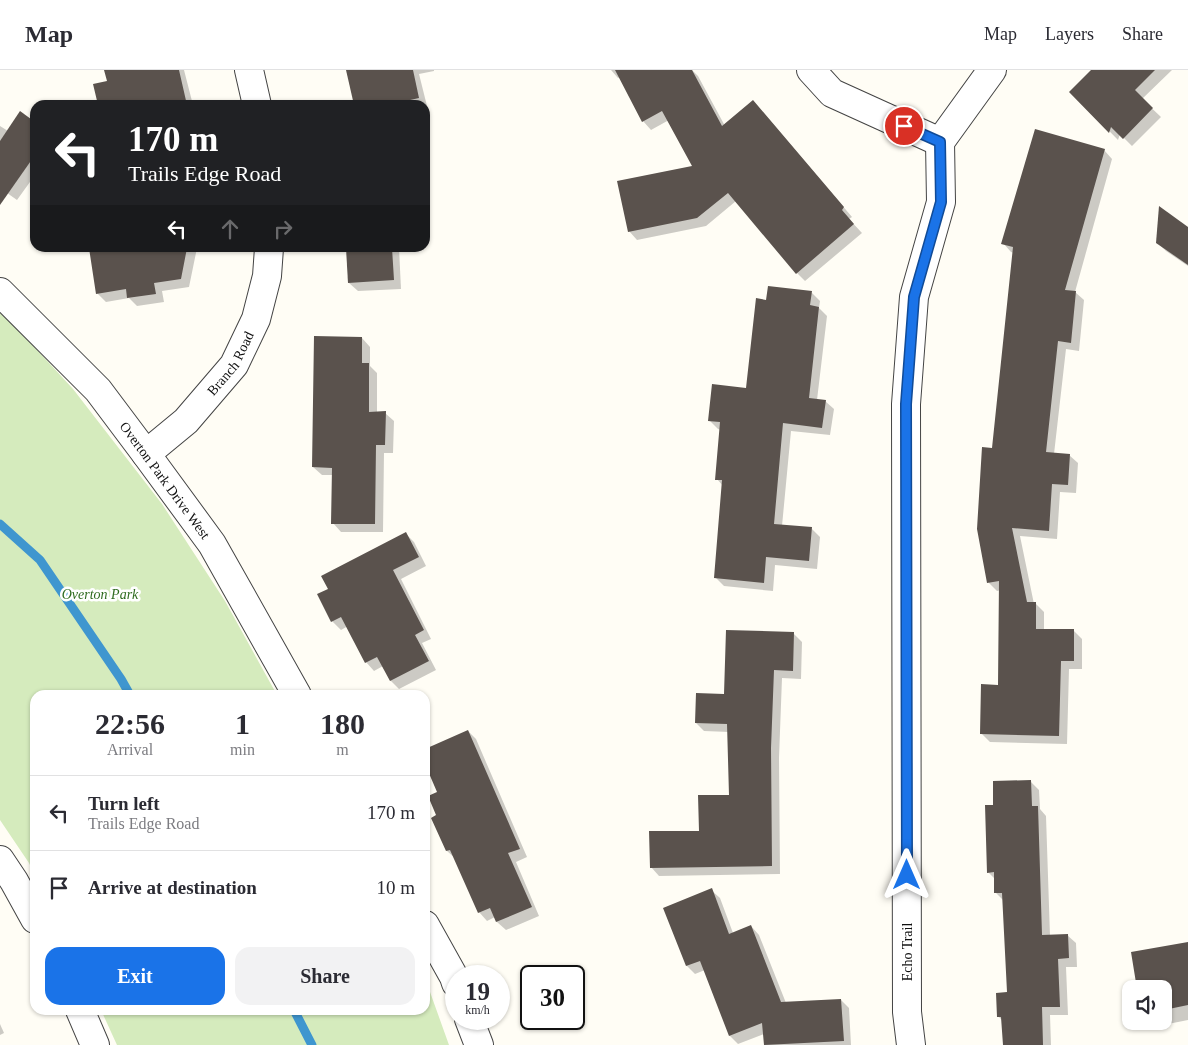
<!DOCTYPE html>
<html lang="en">
<head>
<meta charset="utf-8">
<style>
	:root { --surface:#fff; --page:#f2f2f3; --text:#2b2b33; --muted:#7c7c81; --line:#e1e1e2; --accent:#1a73e8 }
	body { margin:0; font-family:Georgia,serif; background:var(--page); color:var(--text); height:100vh; display:flex; flex-direction:column; font-size:19px; white-space:nowrap }
	* { box-sizing:border-box; margin:0 }
	p { font-size:16px; color:var(--muted) }
	.icon { flex:none; width:28px; height:28px; fill:none; stroke:currentColor; stroke-width:2; stroke-linecap:round; stroke-linejoin:round }
	.map { position:relative; flex:1; overflow:hidden }
	.details { position:absolute; left:30px; top:620px; width:400px; height:325px; display:flex; flex-direction:column; background:var(--surface); border-radius:15px; box-shadow:0 1px 4px #0004 }
	.details>* { flex:none }
	.hud { position:absolute; left:30px; top:30px; width:400px; height:152px; border-radius:15px; box-shadow:0 1px 4px #0004; background:#202124; color:#fff; overflow:hidden }
	.fabs { position:absolute; left:1122px; top:910px; display:grid; gap:10px }
	.fabs a { display:grid; place-items:center; width:50px; height:50px; border-radius:10px; background:var(--surface); box-shadow:0 1px 4px #0004; font-size:25px }
	.speed { position:absolute; left:445px; top:895px; display:flex; gap:10px; font-size:25px; font-weight:700; text-align:center }
	.speed>* { display:grid; place-content:center; width:65px; height:65px; border-radius:50%; background:var(--surface); box-shadow:0 1px 4px #0004; line-height:1 }
	.speed small { font-size:12px; font-weight:400 }
	.speed .limit { border:2px solid #111; border-radius:8px; background:#fff; color:#111 }
	.pin { position:absolute; display:grid; place-items:center; width:42px; height:42px; color:#fff; margin:-21px; border:2px solid #fff; border-radius:50%; box-shadow:0 1px 5px #0007 }
	.me { position:absolute; width:55px; margin:-28px; rotate:0deg; stroke-linejoin:round; filter:drop-shadow(0 0 4px #0008) }
	.turn { display:flex; align-items:center; gap:18px; height:105px; padding:0 15px; font-size:22px }
	.turn .icon { width:65px; height:65px; stroke-width:2.5 }
	.turn b { display:block; font-size:35px; line-height:42px }
	.lanes { display:flex; align-items:center; height:48px; padding:0 15px; background:#0003; justify-content:center; gap:25px; direction:ltr }
	.lanes .off { opacity:.35 }
	.eta { display:flex; justify-content:space-evenly; align-items:center; height:85px; text-align:center }
	.eta b { font-size:30px; font-weight:700; line-height:35px }
	.primary-button { display:flex; gap:10px; margin-top:auto; padding:10px 15px }
	.primary-button a { flex:1; height:58px; border-radius:15px; background:var(--accent); color:#fff; font-size:20px; font-weight:700; line-height:58px; text-align:center }
	.primary-button a+a { background:var(--page); color:var(--text) }
	ul { padding:0; list-style:none }
	li { display:flex; align-items:center; gap:15px; height:75px; padding:0 15px; border-top:1px solid var(--line) }
	li div { flex:1 }
	li b { display:block; font-size:19px }
	li em { font-style:normal }
	header { display:flex; align-items:center; gap:30px; box-sizing:border-box; height:70px; padding:0 25px; background:var(--surface); border-bottom:1px solid var(--line) }
	header strong { font-size:24px }
	nav { display:flex; gap:28px; margin-inline-start:auto; font-size:18px }
	.map>svg:first-child { display:block }
	.green { fill:#d5ebbd }
	.shadow { fill:#0003 }
	.lines { fill:none; stroke-linecap:round; stroke-linejoin:round }
	.stream { stroke:#3f96cf; stroke-width:9 }
	.building { fill:#5a524d }
	.street-casing { stroke:#444; stroke-width:30 }
	.street { stroke:#fff; stroke-width:28 }
	.route-casing { stroke:#114b97; stroke-width:12 }
	.route { stroke:#1a73e8; stroke-width:9 }
	.labels { text-anchor:middle; stroke-width:5; stroke-linejoin:round; paint-order:stroke }
	.street-label { font-size:14px; fill:#111; stroke:#fff }
	.park-label { font-size:14px; font-style:italic; fill:#2f6b1f; stroke:#fff }
</style>
</head>
<body>
<header>
<strong>Map</strong>
<nav><a>Map</a><a>Layers</a><a>Share</a></nav>
</header>
<div class="map">
<svg width="1188" height="975" viewBox="0 0 1188 975">
	<rect width="100%" height="100%" fill="#fffdf5"/>
	<!-- green -->
	<g class="green">
		<path d="M0,243l16,14 57,62 89,115 63,97 52,94h-242v180l-6,-12 -29,-43z"/>
		<path d="M425,908l24,67h-332l-16,-35h324z"/>
	</g>
	<!-- shadow -->
	<g class="shadow">
		<path d="M105,0h79l9,35h-94l9,-23z"/>
		<path d="M348,0h86v1l-15,3 8,32h-2v-1h-69z"/>
		<path d="M611,0h81l6,6 27,50 36,-16 91,107 -3,2 13,14 -57,48 -8,-8 -61,-72 -30,25 -69,14 -8,-9 65,-64 -25,-47 -18,10 -8,-9 -23,-44 -2,1z"/>
		<path d="M1093,0h79l-30,29 19,18 -29,29 -12,-12 -2,6 -47,-48z"/>
		<path d="M35,53v52l-18,25 -17,-12v-62l8,5z"/>
		<path d="M1104,80l8,9 -37,133 9,8 -5,51 -13,-2 -12,105 15,1 9,8 -2,30 -16,-1 -3,47 -37,-3 14,68h2l8,8v18l30,1 8,8v30h-13l-2,75 -77,-2 -9,-9 18,-47 2,-96 -4,1 -8,-8 4,-134 21,-196 -3,-1 -8,-9z"/>
		<path d="M1188,158v38l-22,-15 -9,-9z"/>
		<path d="M90,178h107l-8,39 -27,4 2,11 -27,4 -8,-8 -23,4 -9,-9z"/>
		<path d="M347,178h52l2,41 -43,2 -9,-8z"/>
		<path d="M812,223l8,8 -1,7 8,8 -10,84 8,1 9,8 -4,26 -39,-4 -9,95 29,2 9,9 -3,32 -42,-4 -2,26 -49,-5 -8,-8 7,-92 -6,-7 4,-49 -3,-1 -8,-8 37,-31 21,-89z"/>
		<path d="M362,268l8,9v19l7,7v40h8l9,8 -1,32h-9l-1,79h-42l-8,-9v-48h-11l-9,-8z"/>
		<path d="M405,463l9,9 12,24 -25,13 30,60 -9,4 14,27 -37,19 -8,-8 -8,-15 -9,5 -8,-9 -18,-36 -7,4 -9,-9 -3,-31z"/>
		<path d="M793,563l9,9 -1,37 -19,-1 -3,80 1,116 -121,2 -8,-9 49,-35 30,-36 -1,-64 -25,-1 -8,-8 29,-28z"/>
		<path d="M468,661l8,8 51,118 -11,5 23,54 -33,14 -9,-8 -2,-5 -8,4 -8,-9 -23,-53 -9,-8 -10,-35 2,-23 -14,-32v-11z"/>
		<path d="M1030,711l9,9 1,19 6,7 4,120 17,-1 9,8 1,24h-11l2,48h-18l1,30h-47l-1,-24 -5,-5 10,-23 -4,-92 -8,-8 -1,-14 -7,-7 7,-66z"/>
		<path d="M711,820l9,8 13,35 18,-7 8,9 27,68 55,-3 8,8 2,37h-86l-1,-11 -26,10 -8,-8 -25,-66 -10,4 -8,-8 -23,-58z"/>
		<path d="M1188,873v77l-35,7 -6,-6h17v-32z"/>
		<path d="M0,954l4,9 -4,2z"/>
	</g>
	<g class="lines">
		<!-- stream -->
		<g class="stream">
			<path d="M0,454l40,36 81,119 9,16"/>
			<path d="M294,940l18,35"/>
		</g>
	</g>
	<!-- building -->
	<g class="building">
		<path d="M104,0h75l8,35h-89l-5,-21 14,-3z"/>
		<path d="M346,0h67l6,28 -31,7h-34z"/>
		<path d="M615,0h77l30,56 31,-26 91,107 -2,3 12,14 -58,50 -68,-81 -31,25 -69,14 -11,-51 75,-15 -30,-55 -20,11z"/>
		<path d="M1091,0h64l-20,20 18,18 -30,31 -12,-12 -2,6 -40,-41z"/>
		<path d="M20,41l15,11v33l-35,50v-64z"/>
		<path d="M1035,59l70,20 -40,141 11,1 -5,52 -13,-2 -12,111 24,2 -2,31 -16,-1 -3,47 -37,-3 15,74h9v27h38v32h-13l-2,75 -79,-2 1,-50 17,1 1,-104 -12,2 -10,-54 5,-82 10,1 21,-201 -12,-3z"/>
		<path d="M1159,136l29,21v38l-32,-22z"/>
		<path d="M89,178h98l-6,31 -27,4 2,11 -29,4 -1,-9 -30,5z"/>
		<path d="M346,178h46l2,32 -46,3z"/>
		<path d="M768,216l44,5 -2,14 9,2 -10,91 17,2 -4,28 -39,-5 -9,101 38,3 -3,34 -43,-4 -2,26 -50,-5 8,-98h-7l5,-58 -12,-1 4,-37 34,4 10,-90 10,2z"/>
		<path d="M314,266l48,1v26h7v49l17,-1 -1,34h-9l-1,79h-44l1,-56 -20,-1z"/>
		<path d="M406,462l13,25 -26,13 31,60 -9,5 14,26 -39,20 -13,-24 -12,6 -24,-46 -10,5 -14,-28 11,-5 -7,-13z"/>
		<path d="M726,560l68,2 -1,39 -19,-1 -3,78 1,118 -122,2 -1,-37h50l-1,-36h31l-2,-71 -32,-1 1,-30 28,1z"/>
		<path d="M468,660l52,119 -12,4 24,54 -36,15 -6,-14 -12,5 -28,-63 -4,1 -15,-33 5,-3 -8,-19 9,-4 -12,-28v-15z"/>
		<path d="M1031,710l1,26h6l4,129 26,-1 1,24 -11,1 2,48h-18l1,38h-40l-2,-28h-4l-1,-24 11,-1 -5,-99h-8v-21l-7,1 -2,-68h8v-24z"/>
		<path d="M712,818l17,46 22,-9 30,77 60,-3 3,42 -80,4 -2,-22 -33,13 -29,-75 -14,5 -23,-58z"/>
		<path d="M1188,872v63l-24,5v-21h-27l-6,-37z"/>
	</g>
	<g class="lines">
		<!-- street casing -->
		<g class="street-casing">
			<g id="street">
				<path d="M249,0l8,35"/>
				<path d="M811,0l21,23 108,49"/>
				<path id="s1" d="M0,222l98,98 48,64 66,90 85,151"/>
				<path id="s2" d="M146,384l40,-33 48,-56 22,-46 11,-43 2,-28"/>
				<path d="M0,790l14,21 21,38"/>
				<path d="M425,855l29,52 2,6"/>
				<path d="M80,940l15,35"/>
				<path d="M469,949l10,26"/>
				<path d="M911,975l-4,-33 -1,-608 8,-107 27,-95 -1,-60 52,-72"/>
			</g>
		</g>
		<!-- street -->
		<use href="#street" class="street"/>
	</g>
	<g class="lines">
		<!-- route casing -->
		<g class="route-casing">
			<path id="route" d="M904,56l36,16 1,60 -27,95 -8,107 1,471"/>
		</g>
		<!-- route -->
		<use href="#route" class="route"/>
	</g>
	<g class="labels">
		<!-- street labels -->
		<g class="street-label">
			<text dy="5" stroke="none"><textPath href="#s2" startOffset="125">Branch Road</textPath></text>
			<text dy="5" stroke="none"><textPath href="#s1" startOffset="251">Overton Park Drive West</textPath></text>
			<text transform="translate(907 882) rotate(-90)" y="5">Echo Trail</text>
		</g>
		<!-- park labels -->
		<g class="park-label">
			<text x="100" y="529">Overton Park</text>
		</g>
	</g>
</svg>
<div class="fabs">
<a><svg class="icon" aria-label="sound" viewBox="0 0 24 24"><path d="M4 9h4l5-4v14l-5-4H4zM17 9q2 3 0 6"/></svg></a>
</div>
<div class="speed"><div>19<small>km/h</small></div><div class="limit">30</div></div>
<div class="pin" style="left:904px;top:56px;background:#d93025"><svg class="icon" aria-label="arrive" viewBox="0 0 24 24"><path d="M6 21V4h12l-3 4 3 4H6"/></svg></div>
<svg class="me" style="left:907px;top:805px" viewBox="-20 -20 40 40"><path d="M0-17L14 15 0 8-14 15z" fill="#1a73e8" stroke="#fff" stroke-width="4"/></svg>
<div class="hud">
<div class="turn"><svg class="icon" aria-label="left" viewBox="0 0 24 24"><path d="M17 20v-9H6M10 6l-5 5 5 5"/></svg><div><b>170 m</b>Trails Edge Road</div></div>
<div class="lanes"><svg class="icon" aria-label="left" viewBox="0 0 24 24"><path d="M17 20v-9H6M10 6l-5 5 5 5"/></svg><svg class="icon off" aria-label="ahead" viewBox="0 0 24 24"><path d="M12 20V5M6 11l6-6 6 6"/></svg><svg class="icon off" aria-label="right" viewBox="0 0 24 24"><path d="M7 20v-9h11M14 6l5 5-5 5"/></svg></div>
</div>
<section class="details">
<div class="eta">
<div><b>22:56</b><p>Arrival</p></div>
<div><b>1</b><p>min</p></div>
<div><b>180</b><p>m</p></div>
</div>
<ul>
<li><svg class="icon" aria-label="left" viewBox="0 0 24 24"><path d="M17 20v-9H6M10 6l-5 5 5 5"/></svg><div><b>Turn left</b><p>Trails Edge Road</p></div><em>170 m</em></li>
<li><svg class="icon" aria-label="arrive" viewBox="0 0 24 24"><path d="M6 21V4h12l-3 4 3 4H6"/></svg><div><b>Arrive at destination</b></div><em>10 m</em></li>
</ul>
<div class="primary-button"><a>Exit</a><a>Share</a></div>
</section>
</div>
</body>
</html>
